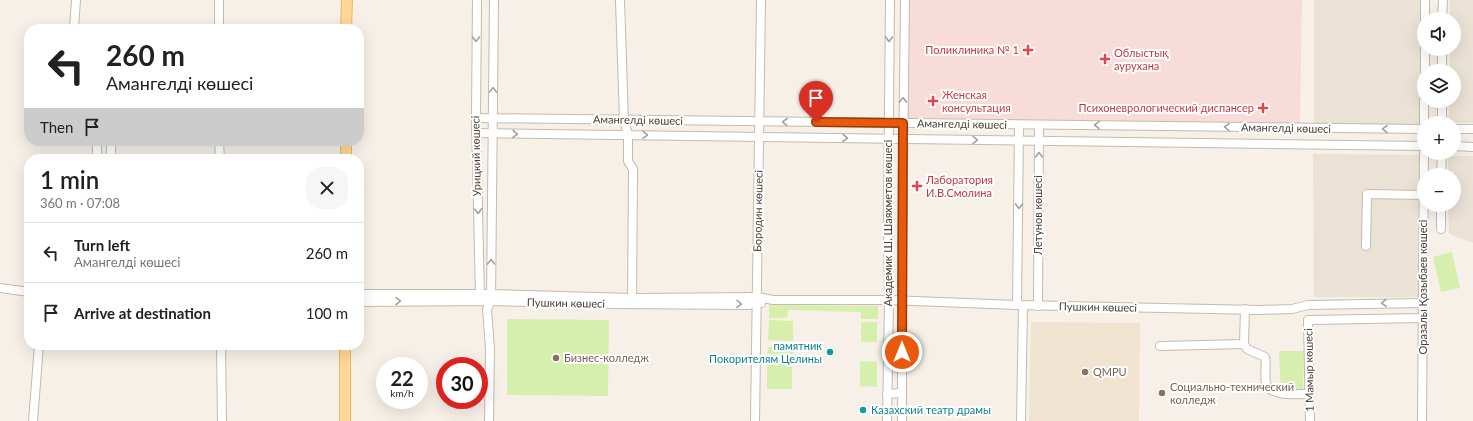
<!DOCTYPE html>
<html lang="en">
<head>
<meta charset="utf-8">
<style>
	:root { --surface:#fff; --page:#f6f6f6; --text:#202124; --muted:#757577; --line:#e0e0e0 }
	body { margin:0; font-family:Lato,sans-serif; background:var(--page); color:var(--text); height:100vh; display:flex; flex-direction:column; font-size:15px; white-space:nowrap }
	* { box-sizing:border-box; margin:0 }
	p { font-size:13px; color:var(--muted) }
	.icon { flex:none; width:22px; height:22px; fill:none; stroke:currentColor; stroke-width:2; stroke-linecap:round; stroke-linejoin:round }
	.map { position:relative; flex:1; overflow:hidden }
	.drawer { position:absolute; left:24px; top:154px; width:340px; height:196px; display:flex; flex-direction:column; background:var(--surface); border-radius:16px; box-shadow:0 4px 16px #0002 }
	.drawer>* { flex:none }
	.guide { position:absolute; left:24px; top:24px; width:340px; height:122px; border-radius:16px; box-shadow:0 4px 16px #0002; background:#fff; color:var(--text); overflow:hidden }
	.tools { position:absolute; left:1417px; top:12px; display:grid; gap:8px }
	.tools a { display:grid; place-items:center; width:44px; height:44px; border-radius:50%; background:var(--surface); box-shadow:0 4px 16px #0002; font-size:20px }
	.speed { position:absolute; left:376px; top:357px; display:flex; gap:8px; font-size:20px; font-weight:700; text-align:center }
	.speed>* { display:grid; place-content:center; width:52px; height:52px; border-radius:50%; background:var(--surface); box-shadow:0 4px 16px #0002; line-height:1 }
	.speed small { font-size:10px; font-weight:400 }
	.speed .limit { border:6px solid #d22; background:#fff; color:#111 }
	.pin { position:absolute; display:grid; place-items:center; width:34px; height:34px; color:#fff; margin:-41px -17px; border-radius:50% 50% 50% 0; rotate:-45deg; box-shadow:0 0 4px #0007 }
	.pin .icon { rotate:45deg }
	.me { position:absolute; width:44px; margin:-22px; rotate:0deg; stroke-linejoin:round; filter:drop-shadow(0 0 3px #0008) }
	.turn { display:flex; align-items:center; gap:14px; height:84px; padding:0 16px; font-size:18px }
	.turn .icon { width:52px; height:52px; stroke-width:2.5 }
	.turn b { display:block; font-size:28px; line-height:34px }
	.then { display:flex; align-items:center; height:38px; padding:0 16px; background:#0003; gap:8px; font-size:15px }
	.round { display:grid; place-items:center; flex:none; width:42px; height:42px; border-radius:16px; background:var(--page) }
	.overview { display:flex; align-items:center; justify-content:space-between; height:68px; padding:0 16px }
	h1 { font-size:24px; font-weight:600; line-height:30px }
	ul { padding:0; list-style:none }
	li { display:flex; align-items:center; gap:12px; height:60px; padding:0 16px; border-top:1px solid var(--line) }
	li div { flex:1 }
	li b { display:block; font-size:15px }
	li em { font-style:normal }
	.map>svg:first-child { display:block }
	.residential { fill:#eae2d5 }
	.education { fill:#f0e4d0 }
	.medical { fill:#f7dcda }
	.green { fill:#d7efac }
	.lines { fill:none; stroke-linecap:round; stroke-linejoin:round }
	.minor-casing { stroke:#c6baac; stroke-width:10 }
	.major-casing { stroke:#f2b75a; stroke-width:12 }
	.minor { stroke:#fff; stroke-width:8 }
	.major { stroke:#ffd898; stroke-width:10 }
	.oneway { stroke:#a4a09a }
	.route-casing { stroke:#983908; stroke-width:10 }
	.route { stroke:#ea580c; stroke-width:7 }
	.health-dot { fill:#e0444e; stroke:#fff; stroke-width:1.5 }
	.culture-dot { fill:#0f9aa8; stroke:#fff; stroke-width:1.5 }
	.education-dot { fill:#8d6e63; stroke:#fff; stroke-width:1.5 }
	.labels { text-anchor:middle; stroke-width:4; stroke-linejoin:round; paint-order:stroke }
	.health-label { font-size:11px; fill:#be3a42; stroke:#fff; text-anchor:start }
	.street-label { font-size:11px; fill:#4a4035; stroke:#fff }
	.culture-label { font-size:11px; fill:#0d838f; stroke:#fff; text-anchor:end }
	.education-label { font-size:11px; fill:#785e54; stroke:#fff; text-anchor:start }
</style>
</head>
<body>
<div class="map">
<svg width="1473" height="421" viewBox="0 0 1473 421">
	<rect width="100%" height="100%" fill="#f6f0e8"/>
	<!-- residential -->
	<g class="residential">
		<path d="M1314,0h106l2,125 -108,-2z"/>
		<path d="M1450,0h23v123h-24v-22h5v-30h-4v-22h4v-30h-4z"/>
		<path d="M1313,154l106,1 -1,142h-104z"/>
		<path d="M1448,156h25v87l-24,-9 -1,-29h6v-30h-6z"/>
	</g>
	<!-- education -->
	<path class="education" d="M1031,322l109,1 -1,98h-110z"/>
	<!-- medical -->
	<path class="medical" d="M909,0h393l-2,125 -394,-7z"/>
	<!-- green -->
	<g class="green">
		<path d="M1452,252l8,36 -19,4 -8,-35z"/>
		<path d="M769,305l109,1v13h-17v-7l-73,-2 -1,8h-18z"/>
		<path d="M507,319l102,1 -1,76 -101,-1z"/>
		<path d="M769,320l24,1v20l-25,-1z"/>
		<rect x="861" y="322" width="16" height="20"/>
		<path d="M794,346l-1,8h-26l1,-7z"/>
		<path d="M1279,351h25l-1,42 -22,-2z"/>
		<rect x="767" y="361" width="25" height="28"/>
		<path d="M860,361l17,1v25l-17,-1z"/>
	</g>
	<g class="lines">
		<!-- minor casing -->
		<g class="minor-casing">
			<g id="minor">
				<path d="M477,0l-1,118 4,180"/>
				<path d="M620,0l4,120 4,15v26l5,8 -1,134"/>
				<path d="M1425,19v-19"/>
				<path d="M1442,19l1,-19"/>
				<path d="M74,29l2,-29"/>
				<path d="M219,29v-29"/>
				<path d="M1425,71v-22"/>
				<path d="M1442,71v-22"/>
				<path d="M476,118l948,11"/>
				<path d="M1424,123v-22"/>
				<path d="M1442,123v-22"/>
				<path d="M1454,129h19"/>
				<path d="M476,133l948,13"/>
				<path d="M111,141v18"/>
				<path d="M219,141l1,18"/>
				<path d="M1454,146l19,1"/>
				<path d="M97,159v-18"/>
				<path d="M1441,175l1,-22"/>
				<path d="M1441,229v-24"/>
				<path d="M1366,246l1,-52 57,1"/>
				<path d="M0,288l29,4"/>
				<path d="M359,294h131l142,4 125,-1 16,3h116l128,5 242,5 33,-1 16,-4 115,-2"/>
				<path d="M359,302l132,-1 126,3 131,1 13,-2"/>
				<path d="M1017,305l2,-180"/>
				<path d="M1038,306l1,-181"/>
				<path d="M1244,344l3,5 18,8c2,8 -1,18 1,26 3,14 32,11 43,11"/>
				<path d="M221,345l1,76"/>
				<path d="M1160,346l84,-2 1,-35"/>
				<path d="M887,394l15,-1"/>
				<path d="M33,421l6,-76"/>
				<path d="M489,421l1,-72 -3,-40 4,-8 3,-301"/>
				<path d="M755,421l6,-421"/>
				<path d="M887,421l2,-121 -1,-86 2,-214"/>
				<path d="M902,421v-164l3,-257"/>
				<path d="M1021,421l2,-116"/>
				<path d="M1310,421l-2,-101 115,-2"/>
				<path d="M1422,421l2,-268"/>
			</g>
		</g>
		<!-- major casing -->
		<g class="major-casing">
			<g id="major">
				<path d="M346,29l1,-29"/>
				<path d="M346,159v-18"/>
				<path d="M345,345v76"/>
			</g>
		</g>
		<!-- minor -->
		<use href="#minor" class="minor"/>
		<!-- major -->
		<use href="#major" class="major"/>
	</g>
	<!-- one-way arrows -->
	<defs><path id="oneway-chevron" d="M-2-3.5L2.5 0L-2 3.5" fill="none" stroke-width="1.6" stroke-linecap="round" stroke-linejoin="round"/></defs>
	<g class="oneway">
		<use href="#oneway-chevron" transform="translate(476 39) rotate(91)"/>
		<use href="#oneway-chevron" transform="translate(889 39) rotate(91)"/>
		<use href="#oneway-chevron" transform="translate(493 90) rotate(-89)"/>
		<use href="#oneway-chevron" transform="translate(903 100) rotate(-89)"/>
		<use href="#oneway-chevron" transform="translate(785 122) rotate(-179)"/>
		<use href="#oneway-chevron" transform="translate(1097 125) rotate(-179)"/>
		<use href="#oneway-chevron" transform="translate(1227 127) rotate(-179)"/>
		<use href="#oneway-chevron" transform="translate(1385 129) rotate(-179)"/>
		<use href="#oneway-chevron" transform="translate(515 134) rotate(1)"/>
		<use href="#oneway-chevron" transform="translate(645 135) rotate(1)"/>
		<use href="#oneway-chevron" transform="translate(845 138) rotate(1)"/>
		<use href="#oneway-chevron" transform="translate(975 140) rotate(1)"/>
		<use href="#oneway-chevron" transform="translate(1039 155) rotate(-90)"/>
		<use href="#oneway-chevron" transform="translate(1019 206) rotate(91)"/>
		<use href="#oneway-chevron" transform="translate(478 211) rotate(89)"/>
		<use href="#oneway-chevron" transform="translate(491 262) rotate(-90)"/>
		<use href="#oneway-chevron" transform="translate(398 301) rotate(-1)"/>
		<use href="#oneway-chevron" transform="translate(1384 303) rotate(179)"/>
		<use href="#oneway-chevron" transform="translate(739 304) rotate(1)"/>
	</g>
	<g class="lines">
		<!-- route casing -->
		<g class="route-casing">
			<path id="route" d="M816,122l87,1 -1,229"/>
		</g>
		<!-- route -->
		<use href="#route" class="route"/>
	</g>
	<!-- markers -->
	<g class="health-dot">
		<path d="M1026 44h4v4h4v4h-4v4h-4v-4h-4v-4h4z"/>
		<path d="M1103 53h4v4h4v4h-4v4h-4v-4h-4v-4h4z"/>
		<path d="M931 95h4v4h4v4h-4v4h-4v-4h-4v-4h4z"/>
		<path d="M1261 102h4v4h4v4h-4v4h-4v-4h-4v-4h4z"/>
		<path d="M915 180h4v4h4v4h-4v4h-4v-4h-4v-4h4z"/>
	</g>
	<g class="culture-dot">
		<circle cx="830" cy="352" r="4"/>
		<circle cx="863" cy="410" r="4"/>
	</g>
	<g class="education-dot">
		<circle cx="556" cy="358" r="4"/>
		<circle cx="1085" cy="372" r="4"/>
		<circle cx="1162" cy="393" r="4"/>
	</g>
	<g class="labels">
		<!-- health labels -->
		<g class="health-label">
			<text x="1019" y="54" text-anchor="end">Поликлиника № 1</text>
			<text x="1114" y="57">Облыстық<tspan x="1114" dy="13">аурухана</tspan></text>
			<text x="942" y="99">Женская<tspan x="942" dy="13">консультация</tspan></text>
			<text x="1254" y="112" text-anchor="end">Психоневрологический диспансер</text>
			<text x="926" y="184">Лаборатория<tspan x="926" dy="13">И.В.Смолина</tspan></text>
		</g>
		<!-- street labels -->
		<g class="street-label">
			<text transform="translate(638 120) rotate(1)" y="4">Амангелді көшесі</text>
			<text transform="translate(962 124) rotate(1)" y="4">Амангелді көшесі</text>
			<text transform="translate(1286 128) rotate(1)" y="4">Амангелді көшесі</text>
			<text transform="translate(476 156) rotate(-91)" y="4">Урицкий көшесі</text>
			<text transform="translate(758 211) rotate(-89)" y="4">Бородин көшесі</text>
			<text transform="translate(1038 215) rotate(-90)" y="4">Летунов көшесі</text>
			<text transform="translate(888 223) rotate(-90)" y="4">Академик Ш. Шаяхметов көшесі</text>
			<text transform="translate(1423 287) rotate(-90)" y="4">Оразалы Қозыбаев көшесі</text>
			<text transform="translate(566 303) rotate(1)" y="4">Пушкин көшесі</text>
			<text transform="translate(1098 307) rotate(1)" y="4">Пушкин көшесі</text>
			<text transform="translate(1309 370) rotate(-91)" y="4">1 Мамыр көшесі</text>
		</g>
		<!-- culture labels -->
		<g class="culture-label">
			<text x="822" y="350">памятник<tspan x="822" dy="13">Покорителям Целины</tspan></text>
			<text x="871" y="414" text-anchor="start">Казахский театр драмы</text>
		</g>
		<!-- education labels -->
		<g class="education-label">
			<text x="564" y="362">Бизнес-колледж</text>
			<text x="1093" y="376">QMPU</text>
			<text x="1170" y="391">Социально-технический<tspan x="1170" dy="13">колледж</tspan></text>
		</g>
	</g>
</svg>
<div class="tools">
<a><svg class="icon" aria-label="sound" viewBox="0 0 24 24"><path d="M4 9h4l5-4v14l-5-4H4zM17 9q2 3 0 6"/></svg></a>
<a><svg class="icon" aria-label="layers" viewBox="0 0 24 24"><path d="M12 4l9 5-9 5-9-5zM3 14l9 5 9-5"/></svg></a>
<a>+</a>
<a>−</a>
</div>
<div class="speed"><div>22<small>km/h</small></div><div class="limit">30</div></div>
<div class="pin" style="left:816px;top:122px;background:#d93025"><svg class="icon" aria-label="arrive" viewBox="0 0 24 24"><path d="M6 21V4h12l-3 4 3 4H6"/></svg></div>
<svg class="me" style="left:902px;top:352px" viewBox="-20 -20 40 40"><circle r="17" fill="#ea580c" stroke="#fff" stroke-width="3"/><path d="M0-11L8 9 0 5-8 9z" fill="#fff"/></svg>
<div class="guide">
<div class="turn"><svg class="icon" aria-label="left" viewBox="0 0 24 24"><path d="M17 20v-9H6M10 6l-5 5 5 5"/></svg><div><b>260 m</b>Амангелді көшесі</div></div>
<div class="then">Then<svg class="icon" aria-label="arrive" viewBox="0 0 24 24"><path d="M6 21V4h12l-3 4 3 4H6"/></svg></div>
</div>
<section class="drawer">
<div class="overview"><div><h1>1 min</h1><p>360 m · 07:08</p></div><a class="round"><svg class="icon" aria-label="close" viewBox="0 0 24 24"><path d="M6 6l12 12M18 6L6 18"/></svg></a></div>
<ul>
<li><svg class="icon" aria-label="left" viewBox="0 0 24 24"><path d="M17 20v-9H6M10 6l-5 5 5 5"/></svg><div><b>Turn left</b><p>Амангелді көшесі</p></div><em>260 m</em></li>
<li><svg class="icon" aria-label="arrive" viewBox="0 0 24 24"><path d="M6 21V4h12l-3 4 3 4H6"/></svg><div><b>Arrive at destination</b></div><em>100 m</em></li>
</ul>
</section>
</div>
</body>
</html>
